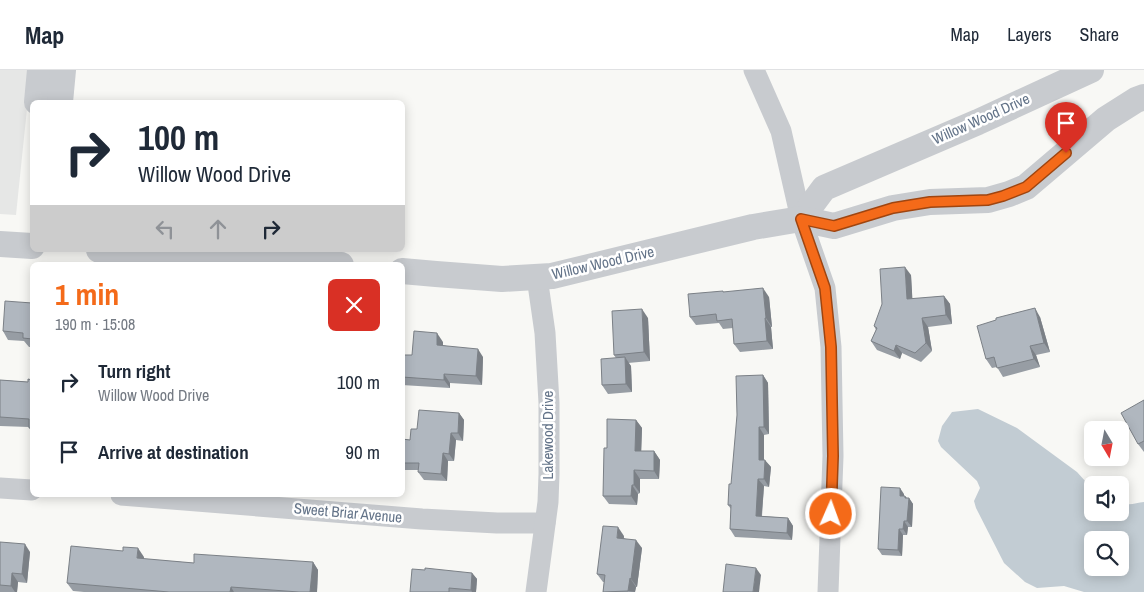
<!DOCTYPE html>
<html lang="en">
<head>
<meta charset="utf-8">
<style>
	:root { --surface:#fff; --page:#f6f6f7; --text:#1f2937; --muted:#747a83; --line:#e0e1e3; --accent:#f46a19 }
	body { margin:0; font-family:"Archivo Narrow",sans-serif; background:var(--page); color:var(--text); height:100vh; display:flex; flex-direction:column; font-size:19px; white-space:nowrap }
	* { box-sizing:border-box; margin:0 }
	p { font-size:16px; color:var(--muted) }
	.icon { flex:none; width:28px; height:28px; fill:none; stroke:currentColor; stroke-width:2; stroke-linecap:round; stroke-linejoin:round }
	.map { position:relative; flex:1; overflow:hidden }
	.side { position:absolute; left:30px; top:192px; width:375px; height:235px; display:flex; flex-direction:column; background:var(--surface); border-radius:8px; box-shadow:0 2px 12px #0003 }
	.side>* { flex:none }
	.banner { position:absolute; left:30px; top:30px; width:375px; height:152px; border-radius:8px; box-shadow:0 2px 12px #0003; background:#fff; color:var(--text); overflow:hidden }
	.needle { width:32px; rotate:170deg }
	.controls { position:absolute; left:1084px; top:351px; display:grid; gap:10px }
	.controls a { display:grid; place-items:center; width:45px; height:45px; border-radius:8px; background:var(--surface); box-shadow:0 2px 12px #0003; font-size:25px }
	.pin { position:absolute; display:grid; place-items:center; width:42px; height:42px; color:#fff; margin:-51px -21px; border-radius:50% 50% 50% 0; rotate:-45deg; box-shadow:0 0 5px #0007 }
	.pin .icon { rotate:45deg }
	.me { position:absolute; width:55px; margin:-28px; rotate:2deg; stroke-linejoin:round; filter:drop-shadow(0 0 4px #0008) }
	.turn { display:flex; align-items:center; gap:18px; height:105px; padding:0 25px; font-size:22px }
	.turn .icon { width:65px; height:65px; stroke-width:2.5 }
	.turn b { display:block; font-size:35px; line-height:42px }
	.lanes { display:flex; align-items:center; height:48px; padding:0 25px; background:#0003; justify-content:center; gap:25px; direction:ltr }
	.lanes .off { opacity:.35 }
	.round { display:grid; place-items:center; flex:none; width:52px; height:52px; border-radius:8px; background:var(--page) }
	.head { display:flex; align-items:center; justify-content:space-between; height:85px; padding:0 25px }
	h1 { font-size:30px; font-weight:700; line-height:38px; color:var(--accent) }
	ul { padding:0; list-style:none }
	li { display:flex; align-items:center; gap:15px; height:70px; padding:0 25px }
	li div { flex:1 }
	li b { display:block; font-size:19px }
	li em { font-style:normal }
	header { display:flex; align-items:center; gap:30px; box-sizing:border-box; height:70px; padding:0 25px; background:var(--surface); border-bottom:1px solid var(--line) }
	header strong { font-size:24px }
	nav { display:flex; gap:28px; margin-inline-start:auto; font-size:18px }
	.map>svg:first-child { display:block }
	.built { fill:#e6e7e6 }
	.water { fill:#c2ccd3; fill-rule:evenodd }
	.lines { fill:none; stroke-linecap:round; stroke-linejoin:round }
	.minor { stroke:#c8cbcf; stroke-width:21 }
	.tertiary { stroke:#c8cbcf; stroke-width:26 }
	.wall { fill:#979da4 }
	.shaded-wall { fill:#7b8086 }
	.building { fill:#b0b7bf; stroke:#7b8086 }
	.route-casing { stroke:#9f4510; stroke-width:12 }
	.route { stroke:#f46a19; stroke-width:9 }
	.labels { text-anchor:middle; stroke-width:5; stroke-linejoin:round; paint-order:stroke }
	.street-label { font-size:15px; fill:#647489; stroke:#fff }
</style>
</head>
<body>
<header>
<strong>Map</strong>
<nav><a>Map</a><a>Layers</a><a>Share</a></nav>
</header>
<div class="map">
<svg width="1144" height="522" viewBox="0 0 1144 522">
	<rect width="100%" height="100%" fill="#f8f8f5"/>
	<!-- built -->
	<path class="built" d="M0,0h31l-15,145 -16,-1z"/>
	<!-- water -->
	<path class="water" d="M978,339l39,19 60,44 9,10 6,1 5,-3 6,5h-11v27h28v-11c7,6 15,2 24,1v90h-60l-20,-6 -27,2 -12,-6 -21,-19 -28,-55 -2,-7 6,-13 -3,-7 -36,-34 -3,-6 4,-15 10,-14zM1092,470h28v28h-28z"/>
	<g class="lines">
		<!-- minor -->
		<g class="minor">
			<path d="M754,0l27,61 20,88 24,69 6,59 2,109 -5,136"/>
			<path d="M0,418l32,2"/>
			<path d="M121,425l301,24 75,4h48"/>
			<path d="M536,522l12,-90 1,-28v-71l-4,-70 -8,-56"/>
		</g>
		<!-- tertiary -->
		<g class="tertiary">
			<path d="M37,32l3,-32"/>
			<path d="M60,32l3,-32"/>
			<path d="M801,149l23,-31 154,-66 113,-52"/>
			<path d="M0,174l32,2"/>
			<path d="M99,180l242,15"/>
			<path d="M402,201l34,3 66,5 50,-3 201,-49 48,-8 33,7 59,-18 37,-6 58,-2 21,-6 17,-7 80,-68 30,-19 8,-3"/>
		</g>
	</g>
	<!-- wall -->
	<g class="wall">
		<path d="M911,205l1,24 32,-3 6,8 2,20 -24,3 4,24 -11,11 -19,-9 -2,6 -23,-9 -6,-9 5,-11 -2,-4z"/>
		<path d="M724,222l45,5 3,30h-1l2,22 -33,3 -6,-8 -1,-16 -10,1 -4,-6 -23,2 -6,-8z"/>
		<path d="M32,233v44h-3l-5,-6 -16,-1 -5,-9z"/>
		<path d="M1040,247l10,35 -14,3 4,12 -37,10 -6,-10 -5,1 -6,-9z"/>
		<path d="M648,248l2,43 -22,2 3,3 1,26 -24,2 -6,-9 14,-27 -2,-3z"/>
		<path d="M443,272v3l40,12 -1,28 -32,-2v5l-48,-3v-30h10z"/>
		<path d="M763,305l5,8 1,51 -5,1v25l7,7 -2,20 -5,-1 -2,30 26,2 5,8 -1,14 -57,-3 -5,-8 1,-20 -3,-4 3,-21z"/>
		<path d="M0,310l28,2 4,-2v53l-3,-6 -29,-1z"/>
		<path d="M1144,330v52l-6,-8z"/>
		<path d="M459,343l5,7 -1,21 -7,-1 -2,21h-6l-1,20 -23,-1 -6,-8 1,-2h-17v-31l8,1 7,-11z"/>
		<path d="M636,350l6,8 -1,23h13l6,9 -1,19h-19v14l-2,1 -1,11 -28,-1 -6,-8 4,-48z"/>
		<path d="M904,424v2h1l2,2h2l4,6 -1,23h-4l-1,8h-4l-1,21 -20,-1 -4,-6z"/>
		<path d="M624,466v2l18,10 -5,39h-1l-1,5h-32l1,-10h-1l-6,-8z"/>
		<path d="M0,472l30,10 -3,31 -9,-1 -1,10h-17z"/>
		<path d="M144,487v2l50,4 119,-1 5,8 -1,22h-233l-11,-1 -6,-8z"/>
		<path d="M472,503l5,6 -1,13h-66z"/>
	</g>
	<!-- shaded-wall -->
	<g class="shaded-wall">
		<path d="M905,197l6,8 2,33 -6,-9z"/>
		<path d="M763,218l6,9 3,30 -6,-9z"/>
		<path d="M944,226l6,8 2,20 -6,-9z"/>
		<path d="M1035,238l5,9 10,35 -6,-9z"/>
		<path d="M642,239l6,9 2,43 -6,-9z"/>
		<path d="M765,248l6,9 2,22 -6,-8z"/>
		<path d="M922,248l6,9 4,24 -6,-8z"/>
		<path d="M437,263l6,9v11l-6,-8z"/>
		<path d="M896,275l6,8 -2,6 -6,-8z"/>
		<path d="M1030,276l6,9 4,12 -6,-8z"/>
		<path d="M478,279l5,8 -1,28 -6,-9z"/>
		<path d="M625,287l6,9 1,26 -6,-8z"/>
		<path d="M444,304l6,9v5l-6,-8z"/>
		<path d="M763,305l5,8 1,51 -5,-7z"/>
		<path d="M459,343l5,7 -1,21 -5,-8z"/>
		<path d="M636,350l6,8 -1,31 -6,-8z"/>
		<path d="M759,357l5,8v32l-5,-7z"/>
		<path d="M451,363l5,7 -2,21 -5,-7z"/>
		<path d="M654,381l6,9 -1,19 -5,-8z"/>
		<path d="M443,383l5,8 -1,20 -6,-7z"/>
		<path d="M765,390l6,7 -2,20 -5,-8z"/>
		<path d="M634,400l6,9v14l-6,-8z"/>
		<path d="M758,409l6,7 -3,37 -5,-7z"/>
		<path d="M632,415l6,9 -1,11 -6,-9z"/>
		<path d="M900,418l4,6v8l-4,-6z"/>
		<path d="M905,426l3,4 1,-2 4,6 -1,23 -5,-6z"/>
		<path d="M788,448l5,8 -1,14 -5,-7z"/>
		<path d="M904,451l4,6 -1,8 -4,-6z"/>
		<path d="M618,457l6,9 -1,10 -6,-8z"/>
		<path d="M899,459l4,6 -1,21 -4,-6z"/>
		<path d="M636,470l6,8 -5,39 -6,-8z"/>
		<path d="M25,474l5,8 -3,31 -5,-9z"/>
		<path d="M138,478l6,9 -1,10 -6,-9z"/>
		<path d="M313,492l5,8 -1,22h-7z"/>
		<path d="M756,498l5,7 -2,17h-6z"/>
		<path d="M12,503l6,9 -1,10h-2l-4,-6z"/>
		<path d="M472,503l5,6 -1,13h-4l-1,-2z"/>
		<path d="M630,508l6,9 -1,5 -7,-1z"/>
		<path d="M231,517l3,5h-4z"/>
	</g>
	<!-- building -->
	<g class="building">
		<path d="M905,197l2,32 37,-3 2,19 -24,3 4,25 -11,10 -19,-8 -2,6 -23,-10 6,-13 -3,-2 8,-22 -2,-35z"/>
		<path d="M763,218l3,30h-1l2,23 -33,3 -2,-25 -15,2 -1,-7 -26,3 -2,-23 35,-3v1z"/>
		<path d="M5,231l27,2v36l-9,-1v-5l-20,-2z"/>
		<path d="M1035,238l9,35 -14,3 4,13 -37,9 -3,-11 -8,2 -9,-33 19,-6v-2z"/>
		<path d="M642,239l2,43 -30,3 -2,-44z"/>
		<path d="M414,261l23,2v12l41,4 -2,27 -32,-2v6l-42,-3v-22h10z"/>
		<path d="M625,287l1,27 -24,1 -1,-26z"/>
		<path d="M763,305l1,52h-5v33h6l-1,19h-6l-2,37 32,2 -1,15 -57,-4 1,-24h-3l1,-21h2l6,-69 -1,-39z"/>
		<path d="M28,309l4,1v48h-3v-9l-29,-2v-37l28,2z"/>
		<path d="M1144,330v41l-6,3 -17,-31z"/>
		<path d="M419,340l40,3 -1,20h-7l-2,21 -6,-1 -2,21 -23,-2 1,-9h-17v-24l8,1 1,-11h6z"/>
		<path d="M607,349l29,1 -1,31h19v20l-20,-1v15h-2l-1,11h-28l1,-48h3z"/>
		<path d="M881,417l19,1v8h5v2h4l-2,23h-3l-1,8h-4l-1,21 -20,-1z"/>
		<path d="M603,456l15,1 -1,11 19,2 -5,39 -1,-1 -2,13 -25,1 2,-17 -8,-1z"/>
		<path d="M0,472l25,2 -3,30 -10,-1 -1,13 -11,-1z"/>
		<path d="M71,476l52,5v-4l15,1 -1,10 57,5v-9l119,8 -3,30h-11l-68,-5 -1,5h-61l-102,-9z"/>
		<path d="M726,494l30,4 -3,24h-30z"/>
		<path d="M425,498l47,5 -1,17 -22,-2v4h-39l2,-23 13,1z"/>
	</g>
	<g class="lines">
		<!-- route casing -->
		<g class="route-casing">
			<path id="route" d="M831,444l2,-58 -2,-109 -6,-59 -24,-69 33,7 59,-18 37,-6 58,-2 15,-4 23,-9 40,-34"/>
		</g>
		<!-- route -->
		<use href="#route" class="route"/>
	</g>
	<g class="labels">
		<!-- street labels -->
		<g class="street-label">
			<text transform="translate(981 49) rotate(-24)" y="5">Willow Wood Drive</text>
			<text transform="translate(603 193) rotate(-13)" y="5">Willow Wood Drive</text>
			<text transform="translate(548 365) rotate(-90)" y="5">Lakewood Drive</text>
			<text transform="translate(348 443) rotate(5)" y="5">Sweet Briar Avenue</text>
		</g>
	</g>
</svg>
<div class="controls">
<a><svg class="needle" viewBox="-14 -14 28 28"><path d="M0-13l5 13h-10z" fill="#e53935"/><path d="M0 13l5-13h-10z" fill="#747a83"/></svg></a>
<a><svg class="icon" aria-label="sound" viewBox="0 0 24 24"><path d="M4 9h4l5-4v14l-5-4H4zM17 9q2 3 0 6"/></svg></a>
<a><svg class="icon" aria-label="search" viewBox="0 0 24 24"><circle cx="10" cy="10" r="6"/><path d="M15 15l6 6"/></svg></a>
</div>
<div class="pin" style="left:1066px;top:83px;background:#d93025"><svg class="icon" aria-label="arrive" viewBox="0 0 24 24"><path d="M6 21V4h12l-3 4 3 4H6"/></svg></div>
<svg class="me" style="left:831px;top:444px" viewBox="-20 -20 40 40"><circle r="17" fill="#f46a19" stroke="#fff" stroke-width="3"/><path d="M0-11L8 9 0 5-8 9z" fill="#fff"/></svg>
<div class="banner">
<div class="turn"><svg class="icon" aria-label="right" viewBox="0 0 24 24"><path d="M7 20v-9h11M14 6l5 5-5 5"/></svg><div><b>100 m</b>Willow Wood Drive</div></div>
<div class="lanes"><svg class="icon off" aria-label="left" viewBox="0 0 24 24"><path d="M17 20v-9H6M10 6l-5 5 5 5"/></svg><svg class="icon off" aria-label="ahead" viewBox="0 0 24 24"><path d="M12 20V5M6 11l6-6 6 6"/></svg><svg class="icon" aria-label="right" viewBox="0 0 24 24"><path d="M7 20v-9h11M14 6l5 5-5 5"/></svg></div>
</div>
<section class="side">
<div class="head"><div><h1>1 min</h1><p>190 m · 15:08</p></div><a class="round" style="background:#d93025;color:#fff"><svg class="icon" aria-label="close" viewBox="0 0 24 24"><path d="M6 6l12 12M18 6L6 18"/></svg></a></div>
<ul>
<li><svg class="icon" aria-label="right" viewBox="0 0 24 24"><path d="M7 20v-9h11M14 6l5 5-5 5"/></svg><div><b>Turn right</b><p>Willow Wood Drive</p></div><em>100 m</em></li>
<li><svg class="icon" aria-label="arrive" viewBox="0 0 24 24"><path d="M6 21V4h12l-3 4 3 4H6"/></svg><div><b>Arrive at destination</b></div><em>90 m</em></li>
</ul>
</section>
</div>
</body>
</html>
